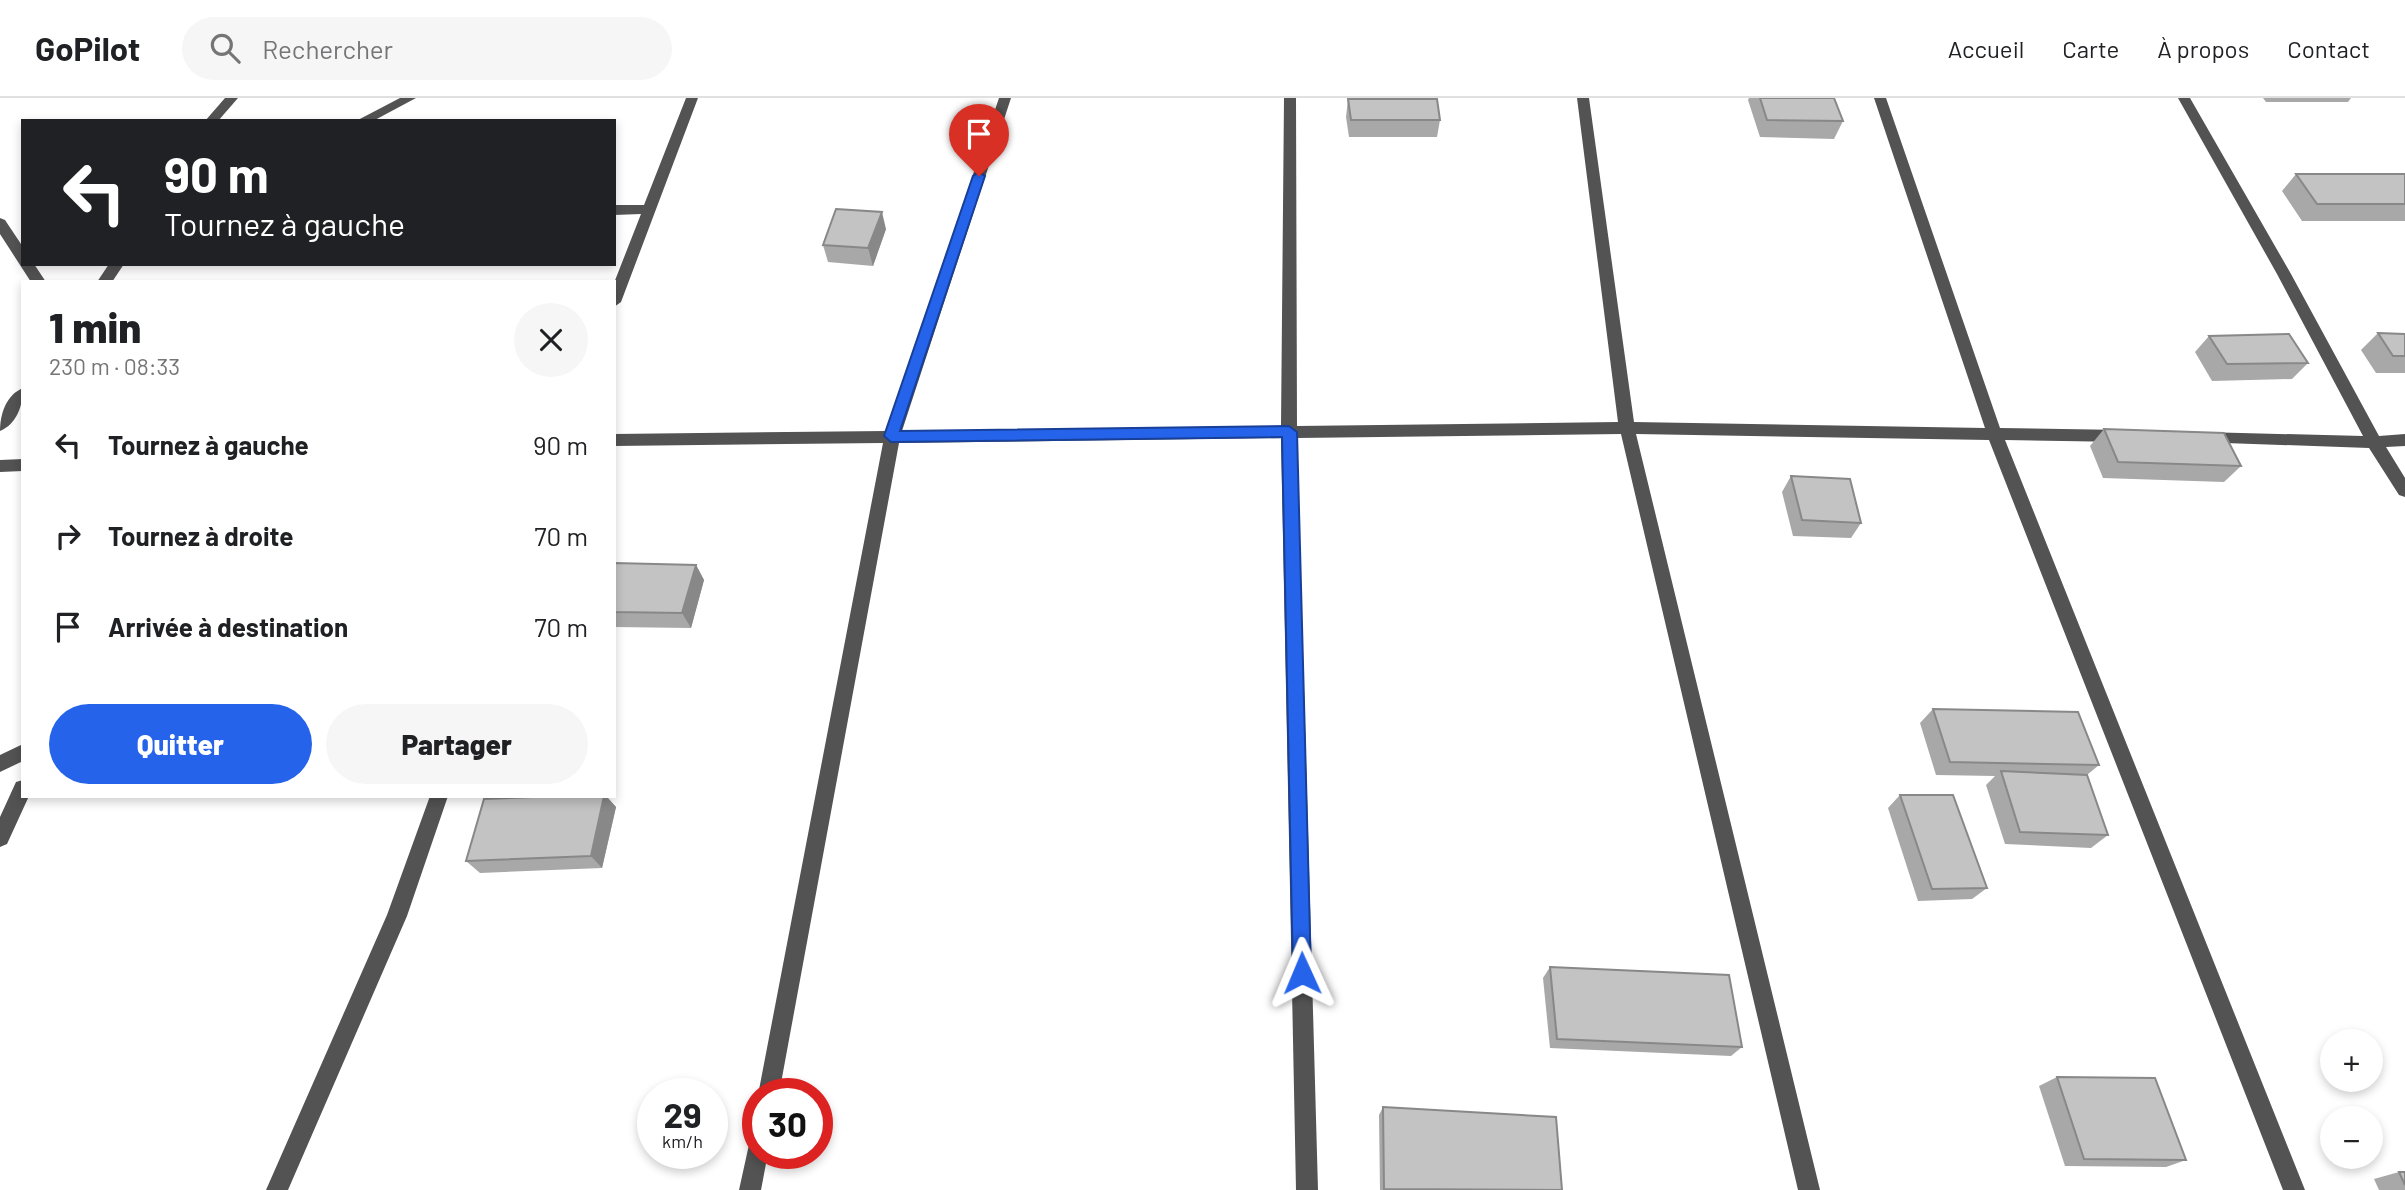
<!DOCTYPE html>
<html lang="fr">
<head>
<meta charset="utf-8">
<style>
	:root { --surface:#fff; --page:#f6f6f6; --text:#202124; --muted:#757577; --line:#e0e0e0; --accent:#2563eb }
	body { margin:0; font-family:Barlow,sans-serif; background:var(--page); color:var(--text); height:100vh; display:flex; flex-direction:column; font-size:26px; white-space:nowrap }
	* { box-sizing:border-box; margin:0 }
	p { font-size:23px; color:var(--muted) }
	.icon { flex:none; width:38px; height:38px; fill:none; stroke:currentColor; stroke-width:2; stroke-linecap:round; stroke-linejoin:round }
	.map { position:relative; flex:1; overflow:hidden }
	.panel { position:absolute; left:21px; top:182px; width:595px; height:518px; display:flex; flex-direction:column; background:var(--surface); border-radius:0px; box-shadow:0 4px 10px #0003 }
	.panel>* { flex:none }
	.top-card { position:absolute; left:21px; top:21px; width:595px; height:147px; border-radius:0px; box-shadow:0 4px 10px #0003; background:#202124; color:#fff; overflow:hidden }
	.fabs { position:absolute; left:2320px; top:931px; display:grid; gap:14px }
	.fabs a { display:grid; place-items:center; width:63px; height:63px; border-radius:50%; background:var(--surface); box-shadow:0 4px 10px #0003; font-size:35px }
	.speed { position:absolute; left:637px; top:980px; display:flex; gap:14px; font-size:35px; font-weight:700; text-align:center }
	.speed>* { display:grid; place-content:center; width:91px; height:91px; border-radius:50%; background:var(--surface); box-shadow:0 4px 10px #0003; line-height:1 }
	.speed small { font-size:18px; font-weight:400 }
	.speed .limit { border:10px solid #d22; background:#fff; color:#111 }
	.pin { position:absolute; display:grid; place-items:center; width:60px; height:60px; color:#fff; margin:-72px -30px; border-radius:50% 50% 50% 0; rotate:-45deg; box-shadow:0 0 7px #0007 }
	.pin .icon { rotate:45deg }
	.me { position:absolute; width:77px; margin:-38px; rotate:359deg; stroke-linejoin:round; filter:drop-shadow(0 0 5px #0008) }
	.turn { display:flex; align-items:center; gap:24px; height:147px; padding:0 28px; font-size:32px }
	.turn .icon { width:91px; height:91px; stroke-width:2.5 }
	.turn b { display:block; font-size:49px; line-height:60px }
	.round { display:grid; place-items:center; flex:none; width:74px; height:74px; border-radius:37px; background:var(--page) }
	.summary { display:flex; align-items:center; justify-content:space-between; height:119px; padding:0 28px }
	h1 { font-size:42px; font-weight:800; line-height:52px }
	.primary-button { display:flex; gap:14px; margin-top:auto; padding:14px 28px }
	.primary-button a { flex:1; height:80px; border-radius:42px; background:var(--accent); color:#fff; font-size:28px; font-weight:800; line-height:80px; text-align:center }
	.primary-button a+a { background:var(--page); color:var(--text) }
	ul { padding:0; list-style:none }
	li { display:flex; align-items:center; gap:21px; height:91px; padding:0 28px }
	li div { flex:1 }
	li b { display:block; font-size:26px }
	li em { font-style:normal }
	header { display:flex; align-items:center; gap:42px; box-sizing:border-box; height:98px; padding:0 35px; background:var(--surface); border-bottom:2px solid var(--line) }
	header strong { font-size:33px }
	nav { display:flex; gap:38px; margin-inline-start:auto; font-size:24px }
	.search { width:490px; height:63px; background:var(--page); display:flex; align-items:center; gap:18px; box-sizing:border-box; padding:0 24px; border-radius:38px; color:var(--muted); font-size:26px }
	.map>svg:first-child { display:block }
	.lines { fill:none; stroke-linecap:round; stroke-linejoin:round }
	.minor { fill:#535353; fill-rule:evenodd }
	.wall { fill:#a8a8a8 }
	.shaded-wall { fill:#888 }
	.building { fill:#c3c3c3; stroke:#888; stroke-width:2 }
	.route { fill:#2563eb; stroke:#184099; stroke-width:2 }
</style>
</head>
<body>
<header>
<strong>GoPilot</strong>
<div class="search"><svg class="icon" aria-label="search" viewBox="0 0 24 24"><circle cx="10" cy="10" r="6"/><path d="M15 15l6 6"/></svg>Rechercher</div>
<nav><a>Accueil</a><a>Carte</a><a>À propos</a><a>Contact</a></nav>
</header>
<div class="map">
<svg width="2405" height="1092" viewBox="0 0 2405 1092">
	<rect width="100%" height="100%" fill="#fff"/>
	<g class="lines">
		<!-- minor -->
		<g class="minor">
			<path d="M225,0h13l-20,23h-13z"/>
			<path d="M400,0h16l-43,23h-17z"/>
			<path d="M686,0h12l-77,204 -7,5v-24l27,-69 -27,1v-10h30z"/>
			<path d="M999,0h12l-109,333 379,-5 3,-328h12l1,328 321,-4 -41,-324h12l45,324 351,6 -111,-330h12l114,330 123,2 8,6 -8,6 -118,-2 300,750h-22l-294,-750 -353,-6 184,756h-22l-177,-756 -324,4 21,752h-22l-15,-752 -382,5 -120,651 -21,1 125,-652 -269,3v-12l272,-3z"/>
			<path d="M2178,0h12l101,176 88,162 26,-2v12l-19,1 19,31v19l-6,-2 -30,-47 -172,-6 -2,-4 2,-4 6,-2 160,4 -86,-162z"/>
			<path d="M0,120l5,2 18,27v17h11l12,18h-15l-31,-48z"/>
			<path d="M109,166h15l-12,18h-15z"/>
			<path d="M23,290c0,17 -6,36 -23,43 0,-17 6,-36 23,-43z"/>
			<path d="M23,361v12l-23,1v-12z"/>
			<path d="M23,646v17l-23,11v-17z"/>
			<path d="M23,682v16h6l-22,48 -7,3v-30l16,-35z"/>
			<path d="M430,698h18l-41,120 -119,274h-22l121,-275z"/>
			<path d="M758,1039v16h10l-7,37h-22l11,-50z"/>
		</g>
	</g>
	<!-- wall -->
	<g class="wall">
		<path d="M1383,0h49l8,22 -3,17h-88l-3,-20 2,-18h35z"/>
		<path d="M1749,0h85l9,23 -9,18 -74,-2 -12,-37z"/>
		<path d="M2263,0h88l-3,4h-82z"/>
		<path d="M2296,76h109v47h-103l-20,-30z"/>
		<path d="M886,131l-13,37 -45,-4 -5,-17z"/>
		<path d="M2378,235l27,1v39h-29l-15,-23z"/>
		<path d="M2209,238l99,27 -16,16 -80,2 -17,-29z"/>
		<path d="M2104,331l137,37 -17,16 -121,-4 -13,-32z"/>
		<path d="M1791,378l70,47 -10,15 -58,-2 -11,-44z"/>
		<path d="M614,465l82,2 8,15 -13,48 -77,-1z"/>
		<path d="M1933,611l166,56 -12,10 21,60 -17,13 -86,-4 -19,-59 9,-9 -59,-1 -16,-52z"/>
		<path d="M1900,697l87,93 -15,11 -54,2 -30,-93z"/>
		<path d="M558,698h48l10,11 -14,61 -122,5 -14,-12z"/>
		<path d="M1550,869l192,80 -11,9 -181,-8 -7,-70z"/>
		<path d="M2057,979l129,83 -20,7 -101,-1 -26,-80z"/>
		<path d="M1383,1009l179,83h-182l-1,-75z"/>
		<path d="M2399,1074h6v18h-26l-5,-11z"/>
	</g>
	<!-- shaded-wall -->
	<g class="shaded-wall">
		<path d="M882,114l4,17 -13,37 -5,-18z"/>
		<path d="M696,467l8,15 -13,48 -9,-15z"/>
		<path d="M604,698h2l10,11 -14,61 -11,-12z"/>
	</g>
	<!-- building -->
	<g class="building">
		<path d="M1760,0h74l9,23 -76,-1z"/>
		<path d="M1348,1h89l3,21h-89z"/>
		<path d="M2296,76h109v30h-88z"/>
		<path d="M836,111l46,3 -14,36 -45,-3z"/>
		<path d="M2378,235l27,1v22h-12z"/>
		<path d="M2289,236l19,29 -81,1 -18,-28z"/>
		<path d="M2104,331l120,4 17,33 -123,-4z"/>
		<path d="M1791,378l59,3 11,44 -59,-3z"/>
		<path d="M614,465l82,2 -14,48 -68,-1z"/>
		<path d="M1933,611l145,3 21,53 -149,-3z"/>
		<path d="M2001,673l86,4 21,60 -88,-3z"/>
		<path d="M1900,697h53l34,93 -55,1z"/>
		<path d="M558,698h46l-13,60 -125,5 18,-62z"/>
		<path d="M1550,869l179,8 13,72 -185,-8z"/>
		<path d="M2057,979l98,1 31,82 -102,-1z"/>
		<path d="M1383,1009l173,10 6,73 -178,-1z"/>
		<path d="M2399,1074h6v13z"/>
	</g>
	<!-- route -->
	<path class="route" d="M979,74l6,4 -85,255 389,-5 8,6 14,541 -2,7 -7,2 -7,-2 -2,-7 -11,-536 -391,5 -7,-6 89,-260z"/>
</svg>
<div class="fabs">
<a>+</a>
<a>−</a>
</div>
<div class="speed"><div>29<small>km/h</small></div><div class="limit">30</div></div>
<div class="pin" style="left:979px;top:78px;background:#d93025"><svg class="icon" aria-label="arrive" viewBox="0 0 24 24"><path d="M6 21V4h12l-3 4 3 4H6"/></svg></div>
<svg class="me" style="left:1302px;top:875px" viewBox="-20 -20 40 40"><path d="M0-17L14 15 0 8-14 15z" fill="#2563eb" stroke="#fff" stroke-width="4"/></svg>
<div class="top-card">
<div class="turn"><svg class="icon" aria-label="left" viewBox="0 0 24 24"><path d="M17 20v-9H6M10 6l-5 5 5 5"/></svg><div><b>90 m</b>Tournez à gauche</div></div>
</div>
<section class="panel">
<div class="summary"><div><h1>1 min</h1><p>230 m · 08:33</p></div><a class="round"><svg class="icon" aria-label="close" viewBox="0 0 24 24"><path d="M6 6l12 12M18 6L6 18"/></svg></a></div>
<ul>
<li><svg class="icon" aria-label="left" viewBox="0 0 24 24"><path d="M17 20v-9H6M10 6l-5 5 5 5"/></svg><div><b>Tournez à gauche</b></div><em>90 m</em></li>
<li><svg class="icon" aria-label="right" viewBox="0 0 24 24"><path d="M7 20v-9h11M14 6l5 5-5 5"/></svg><div><b>Tournez à droite</b></div><em>70 m</em></li>
<li><svg class="icon" aria-label="arrive" viewBox="0 0 24 24"><path d="M6 21V4h12l-3 4 3 4H6"/></svg><div><b>Arrivée à destination</b></div><em>70 m</em></li>
</ul>
<div class="primary-button"><a>Quitter</a><a>Partager</a></div>
</section>
</div>
</body>
</html>
